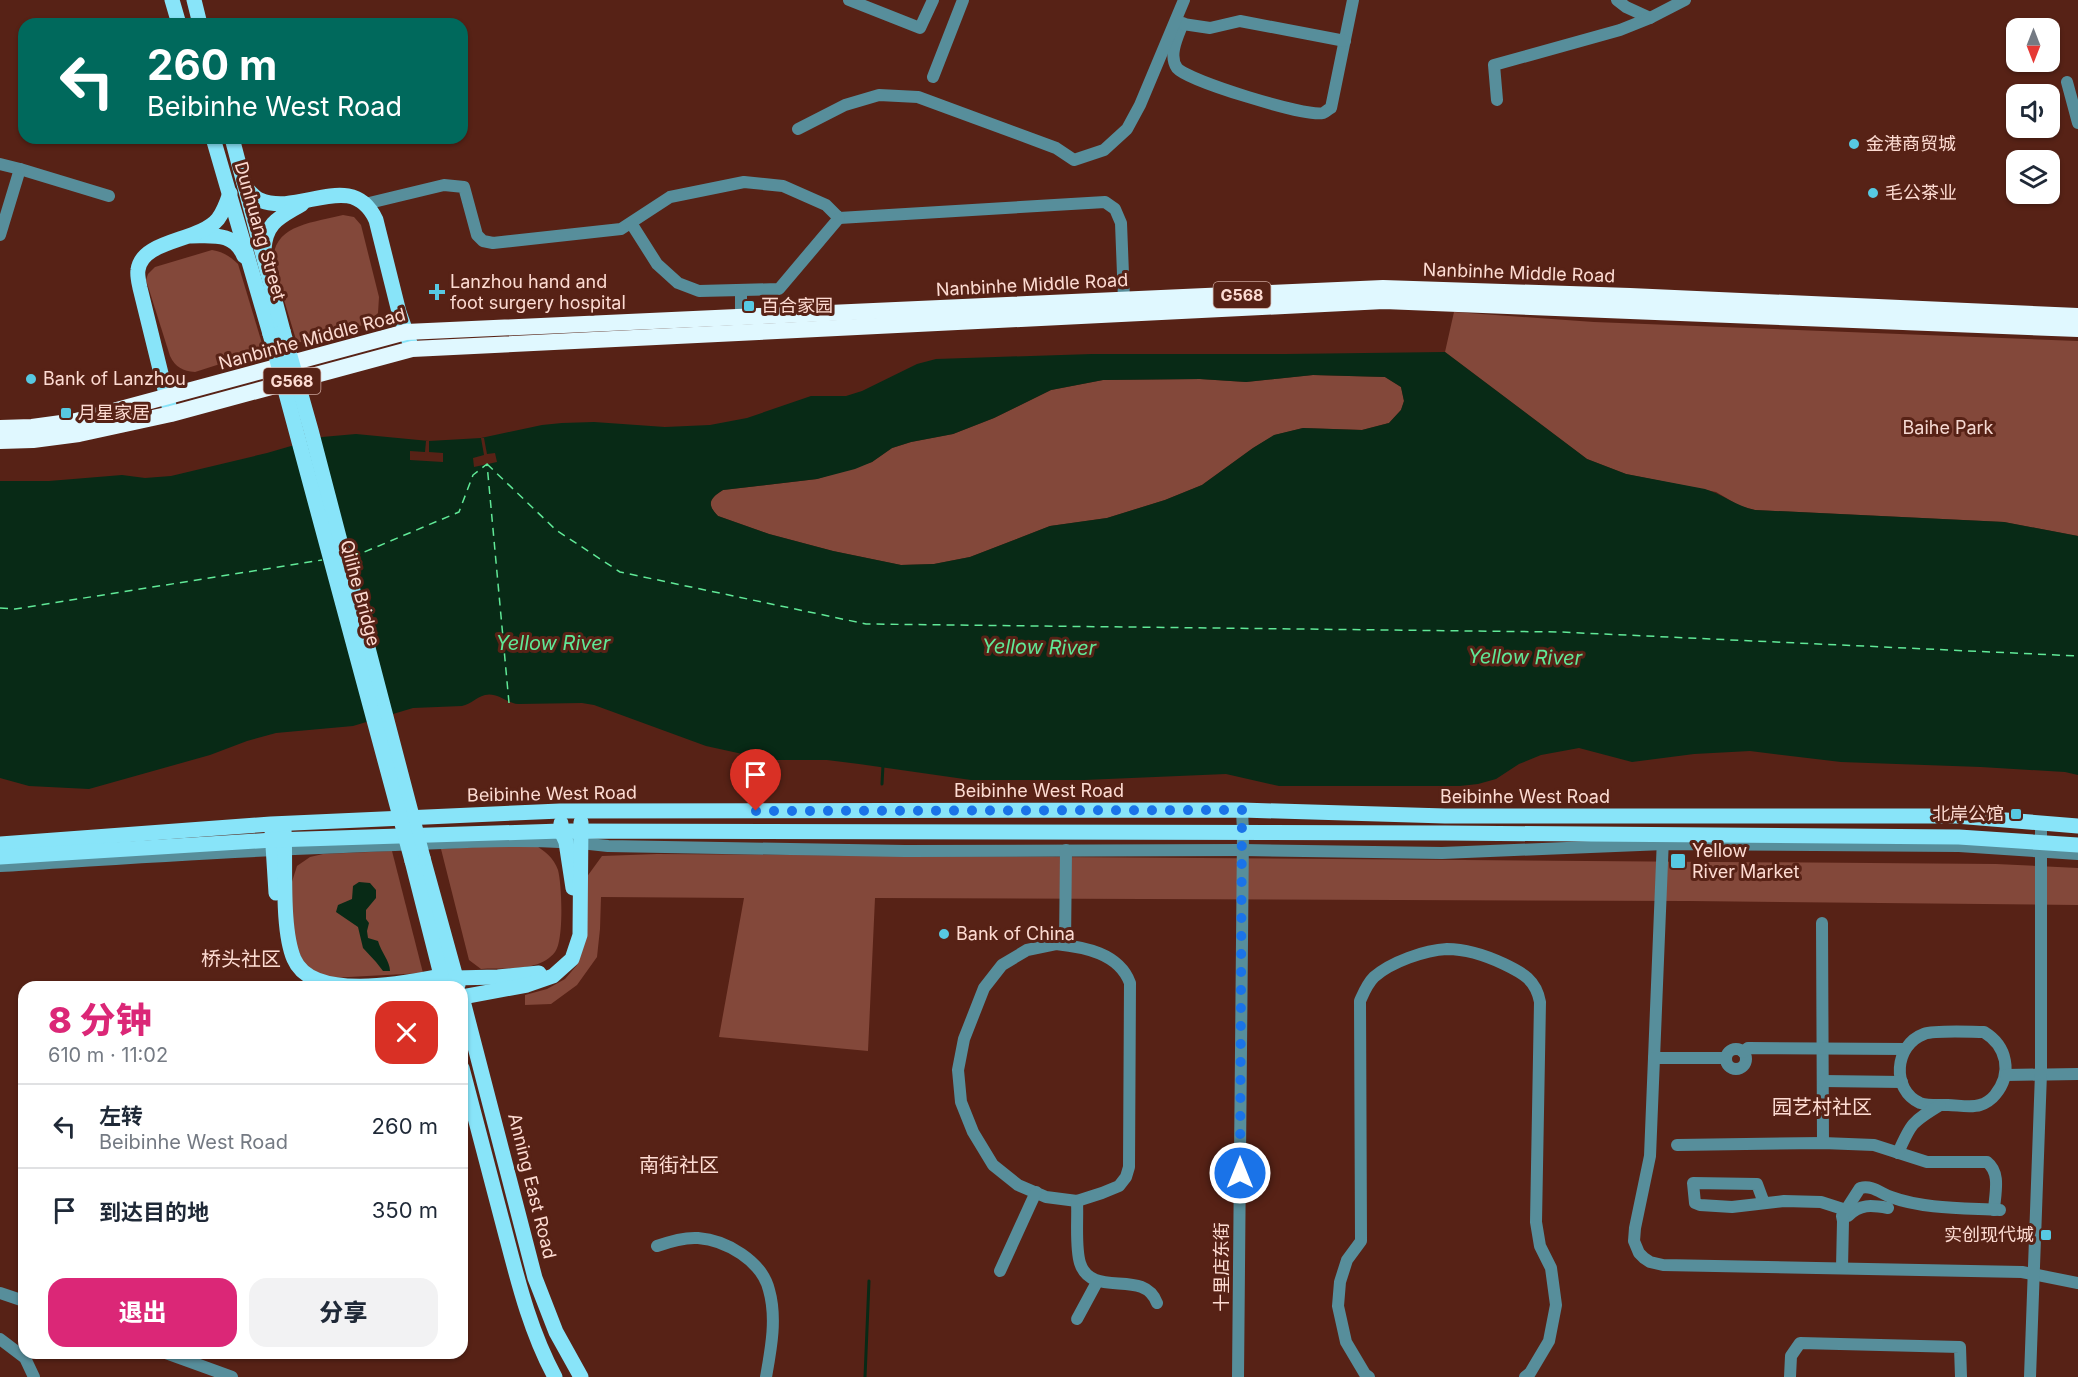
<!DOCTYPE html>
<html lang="zh">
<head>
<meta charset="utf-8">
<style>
	:root { --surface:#fff; --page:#f2f2f3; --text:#1f2937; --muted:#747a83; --line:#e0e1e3; --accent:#db2777 }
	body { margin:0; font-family:Inter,"Noto Sans SC",sans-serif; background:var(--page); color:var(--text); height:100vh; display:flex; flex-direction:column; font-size:22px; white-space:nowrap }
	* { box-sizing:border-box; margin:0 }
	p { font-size:20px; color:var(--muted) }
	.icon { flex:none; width:33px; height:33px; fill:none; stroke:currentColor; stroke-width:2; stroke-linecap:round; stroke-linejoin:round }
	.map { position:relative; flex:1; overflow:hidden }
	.drawer { position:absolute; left:18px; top:981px; width:450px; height:378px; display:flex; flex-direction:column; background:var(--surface); border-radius:18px; box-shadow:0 2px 4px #0004 }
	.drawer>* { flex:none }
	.banner { position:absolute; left:18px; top:18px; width:450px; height:126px; border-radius:18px; box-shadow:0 2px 4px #0004; background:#00695c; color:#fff; overflow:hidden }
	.needle { width:39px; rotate:180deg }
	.fabs { position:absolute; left:2006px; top:18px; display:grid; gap:12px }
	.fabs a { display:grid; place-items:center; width:54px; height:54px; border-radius:12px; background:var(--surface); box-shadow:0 2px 4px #0004; font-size:30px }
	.pin { position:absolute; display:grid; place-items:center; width:51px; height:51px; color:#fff; margin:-62px -26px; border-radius:50% 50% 50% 0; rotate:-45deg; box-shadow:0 0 6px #0007 }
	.pin .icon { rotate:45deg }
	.me { position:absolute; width:66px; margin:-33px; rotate:0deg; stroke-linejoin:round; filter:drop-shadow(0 0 4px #0008) }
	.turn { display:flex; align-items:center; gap:21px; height:126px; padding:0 30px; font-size:27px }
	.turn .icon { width:78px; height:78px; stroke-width:2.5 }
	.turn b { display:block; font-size:42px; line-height:51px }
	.round { display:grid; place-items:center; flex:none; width:63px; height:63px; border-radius:18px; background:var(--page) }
	.overview { display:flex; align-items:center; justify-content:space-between; height:102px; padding:0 30px }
	h1 { font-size:36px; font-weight:800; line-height:45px; color:var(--accent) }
	.action { display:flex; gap:12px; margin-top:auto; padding:12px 30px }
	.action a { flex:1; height:69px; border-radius:18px; background:var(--accent); color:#fff; font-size:24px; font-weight:800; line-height:69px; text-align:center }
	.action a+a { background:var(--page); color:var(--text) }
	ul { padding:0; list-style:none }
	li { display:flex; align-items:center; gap:18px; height:84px; padding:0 30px; border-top:2px solid var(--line) }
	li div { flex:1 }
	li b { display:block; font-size:22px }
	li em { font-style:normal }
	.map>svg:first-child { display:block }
	.green { fill:#83483a }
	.water { fill:#082a16; fill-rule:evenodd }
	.pier { fill:#572216 }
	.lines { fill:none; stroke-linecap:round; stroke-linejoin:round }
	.stream { stroke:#082a16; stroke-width:3 }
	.ferry { stroke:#60e897; stroke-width:1.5; stroke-dasharray:8 6; stroke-linecap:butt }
	.minor { stroke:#578e9b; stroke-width:12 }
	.major { stroke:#88e4f9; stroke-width:15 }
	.highway { stroke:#e0f8ff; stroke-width:16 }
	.major-bridge { stroke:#88e4f9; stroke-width:15 }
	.route { stroke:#1a73e8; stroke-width:10; stroke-dasharray:0 18 }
	.poi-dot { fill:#57c9e2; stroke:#572216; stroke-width:2 }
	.labels { text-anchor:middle; stroke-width:6; stroke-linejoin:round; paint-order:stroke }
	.shield { fill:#572216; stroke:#cba49a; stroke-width:1.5 }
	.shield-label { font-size:16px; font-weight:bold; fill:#fddbd2 }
	.poi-label { font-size:18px; fill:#fddbd2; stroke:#572216; text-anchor:start }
	.street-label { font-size:18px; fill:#fddbd2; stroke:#572216 }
	.park-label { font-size:18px; fill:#f5d9d2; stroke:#572216 }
	.water-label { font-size:20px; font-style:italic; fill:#60e897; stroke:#572216 }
	.neighbourhood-label { font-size:20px; fill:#fddbd2; stroke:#572216 }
</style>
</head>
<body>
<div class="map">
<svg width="2078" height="1377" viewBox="0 0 2078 1377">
	<rect width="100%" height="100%" fill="#572216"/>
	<!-- green -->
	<g class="green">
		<path d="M343,215l11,2 7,8 18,72 -1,16 -11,11 -70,19 -23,-76c-6,-42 38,-44 69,-52z"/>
		<path d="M212,250c11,2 18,6 26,14l26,86 -69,22c-12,-1 -20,-5 -25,-16l-24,-76 2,-6 7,-7z"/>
		<path d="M1454,312l140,10 484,19v195l-74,-14 -249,-12 -15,-4 -24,-14 -90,-18 -39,-15 -142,-107z"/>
		<path d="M1313,375l72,2 16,10 3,14 -3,9 -12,13 -27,7 -59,-2 -28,7 -22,13 -51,37 -37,15 -58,18 -57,8 -80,31 -36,7 -33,1 -68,-14 -64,-17 -51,-18c-12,-12 -8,-18 5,-26l94,-11 55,-17 20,-14 19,-6 42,-8 41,-16 57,-28 52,-10 97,-1 46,3z"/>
		<path d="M533,844c11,6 21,14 25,26 4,15 6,71 -3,82 -16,21 -52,15 -74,17l-12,-9 -28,-111z"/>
		<path d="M392,851l31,122 -93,5 -25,-11 -11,-28 -4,-51 7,-22 13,-9 13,-3z"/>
		<path d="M657,854l1339,10 82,4v37l-389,-4 -814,-3 -7,153 -149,-14 25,-139 -143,-1 -1,32 -3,28 -20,28 -26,19 -26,1v-10l22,-6 18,-10 12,-14 7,-20 2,-67 16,-22z"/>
	</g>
	<!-- water -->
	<g class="water">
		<path d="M1445,352l142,107 39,15 79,15c17,5 31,17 50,21l249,12 74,14v239l-13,-3 -84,-5 -140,-5 -91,-11 -56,3 -62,8 -53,-14 -38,7 -22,9 -23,15 -18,5 -18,2h-181l-53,-12 -142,6h-113l-112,-16 -32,-4h-57l-64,-14 -112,-41 -12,-2 -64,1c-11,-1 -21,-12 -33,-9 -8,2 -14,9 -23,11l-49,2 -60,18 -77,7 -29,8 -37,14 -121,34 -60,-3 -29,-8v-297h49l73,-6 23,3 26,-2 96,-23 55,-16 34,-3 73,7 52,-3 61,-13 20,-2 32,-1 71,5 45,-2 37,-7 64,-22h35l16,-5 55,-27 19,-5 156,-5h194zM1313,375l72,2 16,10 3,14 -3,9 -12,13 -27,7 -59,-2 -29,7 -21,13 -51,37 -37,15 -58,18 -57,8 -80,31 -36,7 -33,1 -68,-14 -64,-17 -51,-18c-12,-12 -8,-18 5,-26l94,-11 38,-10 17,-7 20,-14 19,-6 42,-8 41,-16 57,-28 52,-10 97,-1 46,3z"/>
		<path d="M359,882l11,1 6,7v8l-10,12v9l3,4 -2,8 1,7 10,3c3,11 12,20 12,30h-7l-7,-9 -13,-14 -5,-21 -22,-15 2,-7 14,-6 1,-13z"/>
	</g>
	<!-- pier -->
	<g class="pier">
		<path d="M481,438h3l3,16 8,-1 2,9 -23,5 -1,-9 11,-3z"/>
		<path d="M426,441h3v11l14,1v9l-33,-2v-9l15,1z"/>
	</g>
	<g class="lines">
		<!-- stream -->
		<g class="stream">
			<path d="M882,784l1,-19"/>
			<path d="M865,1377l4,-96"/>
		</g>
		<!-- ferry -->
		<g class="ferry">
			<path d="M487,464l69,66 64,42 246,52 694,8 518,24"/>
			<path d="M351,555l11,-2 97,-41 14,-37 14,-11 22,239"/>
			<path d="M0,608l15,1 307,-49"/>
		</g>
		<!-- minor -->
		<g class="minor">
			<path d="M849,0l71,28 13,-28"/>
			<path d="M1617,0l9,7 24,11"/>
			<path d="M1183,23c-5,13 -15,32 -6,45 11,13 129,49 146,45 3,-1 5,-4 8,-5l22,-108"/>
			<path d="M1183,24l27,4 30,-7 105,20"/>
			<path d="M933,77l30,-77"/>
			<path d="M2067,82l11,41"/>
			<path d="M1497,100l-3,-35 126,-35 30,-12 35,-18"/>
			<path d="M798,129l47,-24 34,-10 39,2 138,51 18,12 30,-10 23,-21 13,-24 44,-105"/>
			<path d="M0,164l20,5"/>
			<path d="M365,204l79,-19 20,2 13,48 6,6 10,2 128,-14 49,-32 74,-15 39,4 43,19 13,13 266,-16 10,7 6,14 3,77"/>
			<path d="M631,223l26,41 21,19 21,8 80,-2 60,-71"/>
			<path d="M0,235l20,-66 89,27"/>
			<path d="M741,291v27"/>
			<path d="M1663,838l-13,318 -15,72 -1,13 5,12 5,5 6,4 13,3 359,7 56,11"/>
			<path d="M0,866c131,-8 263,-17 395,-21 71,-3 142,-8 213,1l297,5 338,-1 199,3 222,-9 295,2 119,8"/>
			<path d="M1822,923l1,220"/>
			<path d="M1056,944c28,3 63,9 74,39l-1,184 -3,10 -7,9 -17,7 -25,8 -31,-4 -28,-12 -25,-20 -20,-33 -12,-30 -3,-32 6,-31 20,-51 18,-23 25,-15z"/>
			<path d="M1065,945l1,-95"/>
			<path d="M1984,1032c23,14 29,41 11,63 -3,4 -10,9 -15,10 -9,3 -23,0 -32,0 -8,0 -20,1 -28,-2 -29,-13 -26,-58 4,-69 11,-4 46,-2 60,-2z"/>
			<circle cx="1736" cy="1059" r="10"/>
			<path d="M1743,1052l5,-4 157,1"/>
			<path d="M1654,1058h72"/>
			<path d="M2006,1075l72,-1"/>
			<path d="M1823,1081l79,1"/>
			<path d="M1677,1145l146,-2 51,2 53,17h60c14,11 8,31 7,48"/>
			<path d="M1898,1153c13,-30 14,-31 42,-48"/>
			<path d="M1077,1201c1,18 -2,46 3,62 12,37 64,4 77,40"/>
			<path d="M1764,1203l-7,-19 -64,-1 2,20 5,2 32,2 52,-6 37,1 25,8"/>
			<path d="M1848,1216c12,-12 23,-11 40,-8"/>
			<path d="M657,1246c14,-5 27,-9 41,-8 28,2 64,23 71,52 8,28 2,59 -3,87"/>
			<path d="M1842,1268l1,-47 -1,-5 18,-28c13,-3 20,5 31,9 32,12 76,11 109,13"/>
			<path d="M1000,1271l36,-79"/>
			<path d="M0,1293l24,8"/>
			<path d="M1077,1319l20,-37"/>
			<path d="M0,1339l25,19 9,19"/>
			<path d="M166,1353l66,24"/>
			<path d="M1238,1377l5,-545 -1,-22"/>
			<path d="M1369,1377l-4,-3 -19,-32 -8,-36 2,-24 7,-22 14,-19 -1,-240c4,-9 7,-17 14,-24 17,-15 51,-27 73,-28 20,0 40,7 57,15 19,9 32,16 36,38l-4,220 4,24 11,22 5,37 -7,36 -19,32 -5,4"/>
			<path d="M1790,1377l1,-21 9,-13 160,4 1,30"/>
			<path d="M2030,1377l11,-304v-250"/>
		</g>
		<!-- major -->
		<g class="major">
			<path d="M172,0l7,24"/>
			<path d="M194,0l6,24"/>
			<path d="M213,138l57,196"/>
			<path d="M232,138l51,193"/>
			<path d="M246,188c4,4 9,10 14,12 40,17 92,-32 116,20l23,92 13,37"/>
			<path d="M191,236c22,0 43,-4 53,20"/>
			<path d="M264,249c2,-28 17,-32 38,-45"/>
			<path d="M171,414l-31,-126c-1,-5 -3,-13 -2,-18 4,-31 61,-28 80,-51 6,-8 9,-17 12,-26"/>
			<path d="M561,823v8l5,11 7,46"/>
			<path d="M272,830l4,63"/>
			<path d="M284,830c2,34 -3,99 10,129 18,43 112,24 147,17"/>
			<path d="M0,844l271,-20 289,-13 682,-1 203,6h511l122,10"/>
			<path d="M0,857l273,-17 288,-9 884,2 514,4 119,8"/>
			<path d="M423,858l35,127"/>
			<path d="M412,861l32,126"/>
			<path d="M455,978l43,-1 41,-4"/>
			<path d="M462,997l73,281 21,54 25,45"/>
			<path d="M462,997l65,-12 26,-9 19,-17 8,-24 1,-113"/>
			<path d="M462,1068c14,52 27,104 41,156 14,53 26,105 52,153"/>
		</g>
		<!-- highway -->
		<g class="highway">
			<path d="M0,428l32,-1 44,-6 330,-89 977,-44 247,8 448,20"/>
			<path d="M0,441l33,-1 46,-6 92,-20 241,-65 972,-48 694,28"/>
		</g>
		<!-- major-bridge -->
		<g class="major-bridge">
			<path d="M283,331l28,99 112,428"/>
			<path d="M270,334l142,527"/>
		</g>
	</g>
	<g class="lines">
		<!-- route -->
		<path class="route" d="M756,811l486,-1 -2,363"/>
	</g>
	<!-- markers -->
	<g class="poi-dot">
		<circle cx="1854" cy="144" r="6"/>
		<circle cx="1873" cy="193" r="6"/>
		<path d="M434 283h6v6h6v6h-6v6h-6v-6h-6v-6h6z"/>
		<rect x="743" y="300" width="12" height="12" rx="3"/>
		<circle cx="31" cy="379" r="6"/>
		<rect x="60" y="407" width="12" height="12" rx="3"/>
		<rect x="2010" y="808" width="12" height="12" rx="3"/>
		<rect x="1670" y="853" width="16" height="16" rx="3"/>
		<circle cx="944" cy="934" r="6"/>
		<rect x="2040" y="1229" width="12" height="12" rx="3"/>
	</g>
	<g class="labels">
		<!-- shield labels -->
		<g class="shield">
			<rect x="1213.5" y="282" width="57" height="26" rx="4.5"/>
			<rect x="263.5" y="368" width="57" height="26" rx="4.5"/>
		</g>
		<g class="shield-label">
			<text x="1242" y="301">G568</text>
			<text x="292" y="387">G568</text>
		</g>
		<!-- poi labels -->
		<g class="poi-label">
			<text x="1866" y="150">金港商贸城</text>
			<text x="1885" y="199">毛公茶业</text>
			<text x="450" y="288">Lanzhou hand and<tspan x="450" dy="21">foot surgery hospital</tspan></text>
			<text x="761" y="312">百合家园</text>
			<text x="43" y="385">Bank of Lanzhou</text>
			<text x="78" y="419">月星家居</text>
			<text x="2004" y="820" text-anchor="end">北岸公馆</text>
			<text x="1692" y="857">Yellow<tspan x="1692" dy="21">River Market</tspan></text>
			<text x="956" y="940">Bank of China</text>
			<text x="2034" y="1241" text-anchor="end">实创现代城</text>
		</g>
		<!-- street labels -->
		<g class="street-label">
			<text transform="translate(260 231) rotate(74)" y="6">Dunhuang Street</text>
			<text transform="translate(1519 273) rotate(2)" y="6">Nanbinhe Middle Road</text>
			<text transform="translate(1032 285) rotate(-3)" y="6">Nanbinhe Middle Road</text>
			<text transform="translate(312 339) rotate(-15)" y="6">Nanbinhe Middle Road</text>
			<text transform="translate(360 593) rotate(75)" y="6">Qilihe Bridge</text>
			<text x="1039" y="797">Beibinhe West Road</text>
			<text transform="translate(552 794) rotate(-1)" y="6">Beibinhe West Road</text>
			<text x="1525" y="803">Beibinhe West Road</text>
			<text transform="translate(532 1186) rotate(76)" y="6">Anning East Road</text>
			<text transform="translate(1222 1267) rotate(-90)" y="6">十里店东街</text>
		</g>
		<!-- park labels -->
		<g class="park-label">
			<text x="1948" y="434">Baihe Park</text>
		</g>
		<!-- water labels -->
		<g class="water-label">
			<text x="553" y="650">Yellow River</text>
			<text transform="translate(1039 647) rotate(1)" y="7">Yellow River</text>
			<text transform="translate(1525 657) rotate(1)" y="7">Yellow River</text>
		</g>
		<!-- neighbourhood labels -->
		<g class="neighbourhood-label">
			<text x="241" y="966">桥头社区</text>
			<text x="1822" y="1114">园艺村社区</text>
			<text x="679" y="1172">南街社区</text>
		</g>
	</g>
</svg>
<div class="fabs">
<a><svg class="needle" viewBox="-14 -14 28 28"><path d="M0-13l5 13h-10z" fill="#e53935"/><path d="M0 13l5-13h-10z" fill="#747a83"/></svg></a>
<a><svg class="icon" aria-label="sound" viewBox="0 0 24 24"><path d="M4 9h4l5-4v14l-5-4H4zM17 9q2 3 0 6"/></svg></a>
<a><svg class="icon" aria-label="layers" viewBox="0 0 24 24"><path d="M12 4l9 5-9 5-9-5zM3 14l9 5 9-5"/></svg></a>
</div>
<div class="pin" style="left:756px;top:811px;background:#d93025"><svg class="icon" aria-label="arrive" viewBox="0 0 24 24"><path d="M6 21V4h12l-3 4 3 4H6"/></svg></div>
<svg class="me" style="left:1240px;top:1173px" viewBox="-20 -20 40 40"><circle r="17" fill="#1a73e8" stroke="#fff" stroke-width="3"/><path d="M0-11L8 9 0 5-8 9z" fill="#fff"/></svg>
<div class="banner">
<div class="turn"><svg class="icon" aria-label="left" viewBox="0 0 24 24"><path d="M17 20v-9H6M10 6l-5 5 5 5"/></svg><div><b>260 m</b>Beibinhe West Road</div></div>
</div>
<section class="drawer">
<div class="overview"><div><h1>8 分钟</h1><p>610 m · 11:02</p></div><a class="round" style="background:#d93025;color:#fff"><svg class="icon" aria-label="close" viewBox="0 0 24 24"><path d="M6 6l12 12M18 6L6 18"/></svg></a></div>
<ul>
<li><svg class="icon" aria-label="left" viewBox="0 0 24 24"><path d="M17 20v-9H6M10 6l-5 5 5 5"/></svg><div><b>左转</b><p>Beibinhe West Road</p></div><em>260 m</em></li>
<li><svg class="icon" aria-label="arrive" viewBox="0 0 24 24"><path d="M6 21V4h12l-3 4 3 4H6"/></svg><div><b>到达目的地</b></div><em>350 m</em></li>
</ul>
<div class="action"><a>退出</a><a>分享</a></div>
</section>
</div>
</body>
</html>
